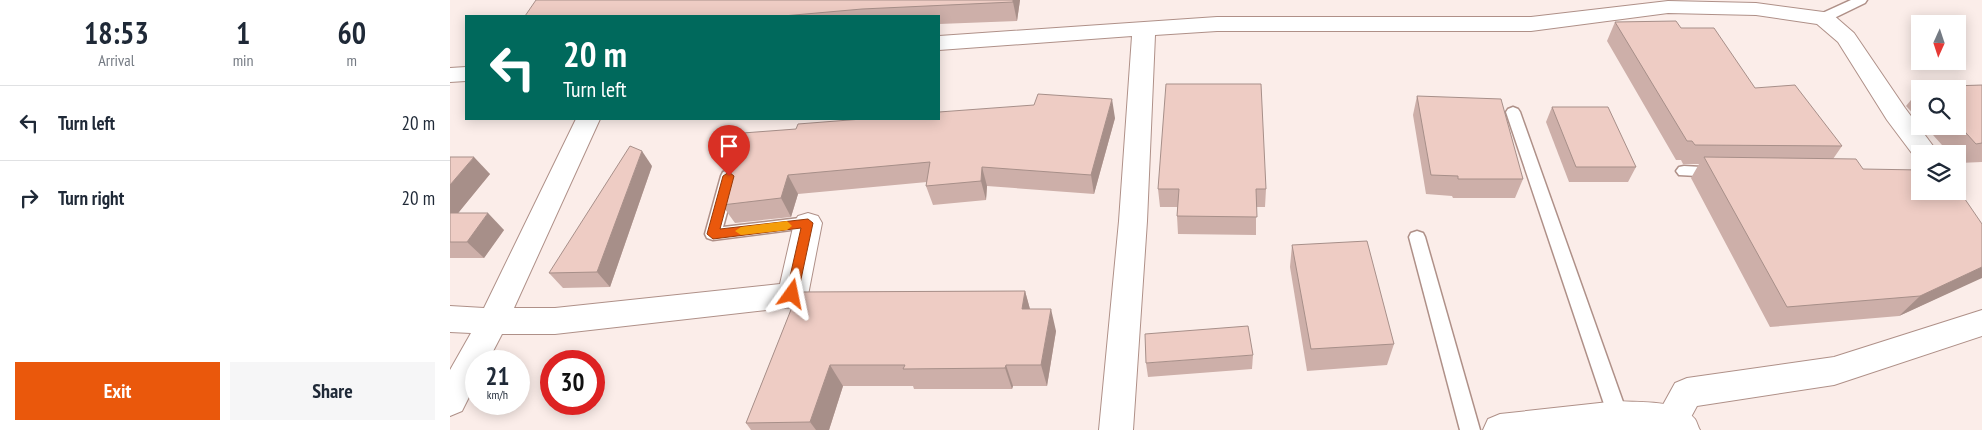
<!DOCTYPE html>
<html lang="en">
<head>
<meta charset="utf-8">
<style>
	:root { --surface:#fff; --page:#f6f6f7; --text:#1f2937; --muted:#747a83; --line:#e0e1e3; --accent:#ea580c }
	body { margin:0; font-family:"PT Sans Narrow",sans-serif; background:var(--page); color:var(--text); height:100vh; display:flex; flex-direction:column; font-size:19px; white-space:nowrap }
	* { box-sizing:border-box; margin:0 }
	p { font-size:16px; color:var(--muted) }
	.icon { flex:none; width:28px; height:28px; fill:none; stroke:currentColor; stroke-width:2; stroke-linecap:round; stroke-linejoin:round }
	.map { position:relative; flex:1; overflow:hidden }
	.sheet { display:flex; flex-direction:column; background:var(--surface); width:450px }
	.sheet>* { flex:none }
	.top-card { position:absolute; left:15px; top:15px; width:475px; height:105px; border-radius:0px; box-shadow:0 2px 12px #0003; background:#00695c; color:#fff; overflow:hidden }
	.needle { width:32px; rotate:183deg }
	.buttons { position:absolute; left:1461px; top:15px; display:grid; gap:10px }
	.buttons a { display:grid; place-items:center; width:55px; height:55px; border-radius:0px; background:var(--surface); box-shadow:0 2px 12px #0003; font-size:25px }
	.speed { position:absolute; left:15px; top:350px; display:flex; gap:10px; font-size:25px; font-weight:700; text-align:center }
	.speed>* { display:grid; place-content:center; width:65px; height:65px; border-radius:50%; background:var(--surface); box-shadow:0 2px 12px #0003; line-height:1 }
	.speed small { font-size:12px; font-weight:400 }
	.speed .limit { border:8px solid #d22; background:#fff; color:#111 }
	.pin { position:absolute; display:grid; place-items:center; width:42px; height:42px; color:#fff; margin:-51px -21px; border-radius:50% 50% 50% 0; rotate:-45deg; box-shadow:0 0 5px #0007 }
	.pin .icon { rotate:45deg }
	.me { position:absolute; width:55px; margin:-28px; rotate:12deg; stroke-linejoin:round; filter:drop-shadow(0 0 4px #0008) }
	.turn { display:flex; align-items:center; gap:18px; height:105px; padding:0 15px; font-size:22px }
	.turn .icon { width:65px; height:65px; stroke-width:2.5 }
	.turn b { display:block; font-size:35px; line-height:42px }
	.eta { display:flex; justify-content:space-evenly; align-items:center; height:85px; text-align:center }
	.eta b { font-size:30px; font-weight:600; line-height:35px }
	.button { display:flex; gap:10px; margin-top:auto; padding:10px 15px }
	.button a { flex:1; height:58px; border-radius:0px; background:var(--accent); color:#fff; font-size:20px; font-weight:600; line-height:58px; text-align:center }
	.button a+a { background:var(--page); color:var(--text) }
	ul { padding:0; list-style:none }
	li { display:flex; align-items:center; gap:15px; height:75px; padding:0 15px; border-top:1px solid var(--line) }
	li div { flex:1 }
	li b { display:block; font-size:19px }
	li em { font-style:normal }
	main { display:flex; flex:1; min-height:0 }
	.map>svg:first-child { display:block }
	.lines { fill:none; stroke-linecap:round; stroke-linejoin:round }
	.service-casing { stroke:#af9088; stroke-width:3 }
	.minor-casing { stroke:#af9088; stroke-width:2 }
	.tertiary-casing { stroke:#af9088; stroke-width:2 }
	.service { fill:#fff; fill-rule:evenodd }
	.minor { fill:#fff; fill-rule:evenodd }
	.tertiary { fill:#fff; fill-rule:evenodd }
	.wall { fill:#cdafa9 }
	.shaded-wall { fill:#a78f89 }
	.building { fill:#eeccc4; stroke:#a78f89 }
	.route { fill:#ea580c; stroke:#983908 }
	.slow { fill:#f59e0b }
</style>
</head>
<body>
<main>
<section class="sheet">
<div class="eta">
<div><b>18:53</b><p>Arrival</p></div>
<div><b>1</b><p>min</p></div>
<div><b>60</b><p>m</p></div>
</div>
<ul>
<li><svg class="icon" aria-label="left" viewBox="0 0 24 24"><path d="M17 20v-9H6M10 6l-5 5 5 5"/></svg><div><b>Turn left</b></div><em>20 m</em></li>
<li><svg class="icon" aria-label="right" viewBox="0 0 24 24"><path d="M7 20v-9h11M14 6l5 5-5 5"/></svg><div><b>Turn right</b></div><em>20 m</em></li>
</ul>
<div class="button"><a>Exit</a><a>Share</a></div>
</section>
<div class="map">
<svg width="1532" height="430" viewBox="0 0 1532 430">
	<rect width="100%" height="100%" fill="#fbede9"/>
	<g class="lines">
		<!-- service casing -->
		<g class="service-casing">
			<g id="service">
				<path d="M1401,0h16l-2,3 -37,18h-10l-1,-3 1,-3z"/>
				<path d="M1063,107l5,2 2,3 108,304 -3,6 -7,3 -7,-3 -3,-6 -102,-304 2,-3z"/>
				<path d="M1234,166l36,2 3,4 -3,4 -5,1 -36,-2 -3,-4 3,-4z"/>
				<path d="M279,170l6,2 2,4 -14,51 85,-10 6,2 2,4 -2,4 -101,13 -6,-2 -2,-4 16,-58 2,-4z"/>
				<path d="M967,231l6,2 2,4 55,193h-20l-51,-193 2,-4z"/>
			</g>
		</g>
		<!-- minor casing -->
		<g class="minor-casing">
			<g id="minor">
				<path d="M1218,1l88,2 75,10 23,20 51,75 34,46h-19v7l-3,-1 -30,-40 -49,-78 -21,-18 -61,-9 -88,-2 -137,18h-314l-62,4 -8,186 -14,209h-34l20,-209 13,-185 -193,14v-14l278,-19h314z"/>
				<path d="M16,67v14l-16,1v-14z"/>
				<path d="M126,119h24l-86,189h41l225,-24 14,-61 4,-7 10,-3 10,3 4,7 -14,72 -4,9 -11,3 -238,27h-53l-14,27h-12v22l-14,28 -12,5v-46l21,-37 -21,-1v-26l34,2z"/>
				<path d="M1532,310v26l-148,49 -137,21 -13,24h-26l-4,-9 21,-38 12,-5 147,-21z"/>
			</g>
		</g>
		<!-- tertiary casing -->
		<g class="tertiary-casing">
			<path id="tertiary" d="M1168,401c23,2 61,-2 77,18 2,3 3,8 5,11h-217l5,-11 12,-5z"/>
		</g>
		<!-- service -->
		<use href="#service" class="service"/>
		<!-- minor -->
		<use href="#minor" class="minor"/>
		<!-- tertiary -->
		<use href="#tertiary" class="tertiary"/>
	</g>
	<!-- wall -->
	<g class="wall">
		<path d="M570,0l-3,21 -78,3v-8h-414z"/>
		<path d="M1165,22l66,6 74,60 87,58 -9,13 30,10 119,55v53l-83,39 -129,11 -79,-149 8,-14h-16l-2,-4h-5l-69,-119z"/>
		<path d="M1532,85v77l-23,1 -1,-2v-7h-8l-25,-28h33v-37h-38l2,-2z"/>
		<path d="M1470,89v32l-14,-15z"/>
		<path d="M967,96l106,83 -8,19h-62l-1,-2 -26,-2 -13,-79z"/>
		<path d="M1102,107l84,60 -8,15h-59l-23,-60z"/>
		<path d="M665,118l-21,76 -107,-8 -1,14 -53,5 -7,-19 1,-4 -129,12 -7,23 -56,6 -13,-18 6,-17 -3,-6z"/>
		<path d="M0,157l40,17 -32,39 46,17 -20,28h-34z"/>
		<path d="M202,166l-42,121 -47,1 -14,-15z"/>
		<path d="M708,189h108l-1,18h-9v28l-78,-1 -1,-18v-9h-17z"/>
		<path d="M842,245l102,99 -7,21 -80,6 -17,-104z"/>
		<path d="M575,291l5,18 26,22 -9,55h-34l-1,3h-98l-1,-3h-70l-14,44h-78l-5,-7 52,-131z"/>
		<path d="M803,355l-1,14 -104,8 -2,-14z"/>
	</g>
	<!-- shaded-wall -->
	<g class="shaded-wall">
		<path d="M563,0h7l-3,21 -4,-19z"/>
		<path d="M662,99l3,19 -21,76 -3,-19z"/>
		<path d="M192,151l10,15 -42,121 -13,-15z"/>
		<path d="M24,157l16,17 -40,49v-38z"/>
		<path d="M532,167l5,19 -1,14 -5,-19z"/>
		<path d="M338,175l10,19 -7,23 -10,-19z"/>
		<path d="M38,213l16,17 -20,28 -17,-16z"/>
		<path d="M1532,267v11l-83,38 21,-20z"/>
		<path d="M575,291l6,22 -9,-4z"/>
		<path d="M601,309l5,22 -9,55 -6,-21z"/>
		<path d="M380,365l13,21 -14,44h-13l-6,-8z"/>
		<path d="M556,365l7,21 -1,3 -7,-21z"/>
	</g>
	<!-- building -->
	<g class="building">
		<path d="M86,0h477v2l-151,7 -79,7h-258z"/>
		<path d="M1226,21l5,7h33l41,60 40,-3 47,61 -147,-1 -3,-4h-5l-72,-119z"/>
		<path d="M716,84h95l5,105h-10l1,28 -80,-1 2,-27h-21z"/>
		<path d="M1532,85v58l-6,1 -18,-20v-35h-35l-1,-2z"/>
		<path d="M588,94l74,5 -21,76 -109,-8 -1,14 -55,5 4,-24 -142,13 -7,23 -59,7 9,-24 -6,1 18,-49 53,-4 2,-5 64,-5h77v-7l95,-7z"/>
		<path d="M967,96l84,3 22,80h-65v-3l-27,-1z"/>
		<path d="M1102,107h56l28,60h-60z"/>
		<path d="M180,146l12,5 -45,121 -48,1z"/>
		<path d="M0,157h24l-24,28z"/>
		<path d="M1254,157l152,2 7,10 57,1v21h38v-2l24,35v43l-62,29 -133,11z"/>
		<path d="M0,213h38l-21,29h-17z"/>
		<path d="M917,241l27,103 -83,5 -19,-104z"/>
		<path d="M575,291l-3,18h29l-10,56h-35l-1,3 -102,1 2,-4h-75l-20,57 -64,1 52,-131z"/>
		<path d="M798,326l5,29 -107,8 -1,-29z"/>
	</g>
	<!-- route -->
	<path class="route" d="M279,172l5,4 -14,53 88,-10 5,4 -16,75h-9l-2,-4 15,-66 -88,11 -6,-5 16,-58z"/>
	<!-- slow -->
	<path class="slow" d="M337,221l5,5 -5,4 -46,5 -6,-4 6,-4z"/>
</svg>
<div class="buttons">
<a><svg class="needle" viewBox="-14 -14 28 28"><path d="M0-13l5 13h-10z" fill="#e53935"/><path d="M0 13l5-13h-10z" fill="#747a83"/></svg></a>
<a><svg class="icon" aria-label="search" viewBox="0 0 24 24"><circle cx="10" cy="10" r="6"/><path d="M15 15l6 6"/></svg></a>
<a><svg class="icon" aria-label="layers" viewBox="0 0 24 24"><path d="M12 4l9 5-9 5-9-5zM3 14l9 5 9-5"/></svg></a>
</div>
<div class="speed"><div>21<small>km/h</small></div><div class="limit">30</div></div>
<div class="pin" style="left:279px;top:176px;background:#d93025"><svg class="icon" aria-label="arrive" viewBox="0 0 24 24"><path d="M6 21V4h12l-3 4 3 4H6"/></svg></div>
<svg class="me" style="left:342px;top:294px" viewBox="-20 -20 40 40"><path d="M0-17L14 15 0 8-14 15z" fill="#ea580c" stroke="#fff" stroke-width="4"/></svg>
<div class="top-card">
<div class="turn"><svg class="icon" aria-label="left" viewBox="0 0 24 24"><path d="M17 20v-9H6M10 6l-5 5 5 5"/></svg><div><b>20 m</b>Turn left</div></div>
</div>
</div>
</main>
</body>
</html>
